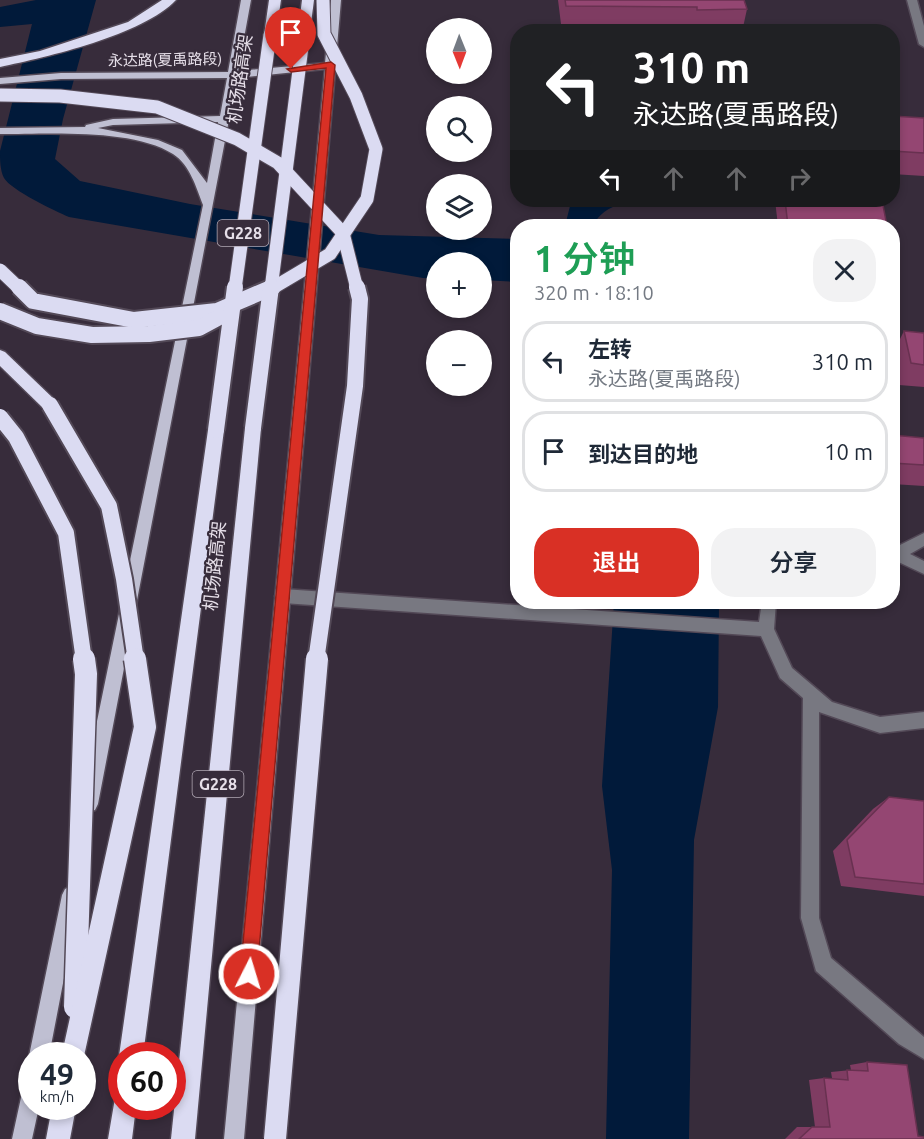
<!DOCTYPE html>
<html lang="zh">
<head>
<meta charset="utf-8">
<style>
	:root { --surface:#fff; --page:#f2f2f3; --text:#1f2937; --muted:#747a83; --line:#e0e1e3; --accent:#d93025 }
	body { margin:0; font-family:Ubuntu,"Noto Sans SC",sans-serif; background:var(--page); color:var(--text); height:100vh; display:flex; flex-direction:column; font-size:22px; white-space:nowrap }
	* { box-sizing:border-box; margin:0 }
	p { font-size:20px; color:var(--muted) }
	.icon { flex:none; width:33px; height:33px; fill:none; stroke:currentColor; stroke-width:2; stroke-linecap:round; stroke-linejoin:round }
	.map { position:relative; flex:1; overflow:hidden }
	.sheet { position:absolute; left:510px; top:219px; width:390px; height:390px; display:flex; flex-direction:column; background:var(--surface); border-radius:24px; box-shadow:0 3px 9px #0003 }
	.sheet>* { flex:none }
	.guide { position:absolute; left:510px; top:24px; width:390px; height:183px; border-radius:24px; box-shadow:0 3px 9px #0003; background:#202124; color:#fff; overflow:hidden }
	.needle { width:39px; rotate:179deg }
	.controls { position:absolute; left:426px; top:18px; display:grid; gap:12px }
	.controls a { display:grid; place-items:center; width:66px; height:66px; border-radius:50%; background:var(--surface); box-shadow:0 3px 9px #0003; font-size:30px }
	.speed { position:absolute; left:18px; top:1042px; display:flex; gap:12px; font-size:30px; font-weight:700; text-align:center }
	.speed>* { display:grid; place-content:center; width:78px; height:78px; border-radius:50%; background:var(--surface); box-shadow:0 3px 9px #0003; line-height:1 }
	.speed small { font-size:15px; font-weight:400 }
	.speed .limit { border:9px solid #d22; background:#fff; color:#111 }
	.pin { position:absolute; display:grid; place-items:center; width:51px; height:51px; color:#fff; margin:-62px -26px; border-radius:50% 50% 50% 0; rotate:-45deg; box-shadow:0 0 6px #0007 }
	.pin .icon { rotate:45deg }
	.me { position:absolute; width:66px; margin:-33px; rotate:5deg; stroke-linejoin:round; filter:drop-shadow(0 0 4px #0008) }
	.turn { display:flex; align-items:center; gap:21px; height:126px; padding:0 24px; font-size:27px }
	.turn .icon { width:78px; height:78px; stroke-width:2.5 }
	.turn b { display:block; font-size:42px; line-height:51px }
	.lanes { display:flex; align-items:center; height:57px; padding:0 24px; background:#0003; justify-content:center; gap:30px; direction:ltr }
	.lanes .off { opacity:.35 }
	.round { display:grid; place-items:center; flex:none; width:63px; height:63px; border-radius:24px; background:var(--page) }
	.headline { display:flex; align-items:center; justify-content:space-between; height:102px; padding:0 24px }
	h1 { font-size:36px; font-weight:600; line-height:45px; color:#1e9e55 }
	.cta { display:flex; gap:12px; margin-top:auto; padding:12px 24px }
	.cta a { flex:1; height:69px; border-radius:24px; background:var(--accent); color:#fff; font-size:24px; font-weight:600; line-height:69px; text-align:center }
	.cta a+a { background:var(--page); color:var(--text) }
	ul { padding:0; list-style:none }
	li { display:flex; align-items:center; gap:18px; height:81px; margin:0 12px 9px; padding:0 12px; border:3px solid var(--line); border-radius:24px }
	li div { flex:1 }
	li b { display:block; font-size:22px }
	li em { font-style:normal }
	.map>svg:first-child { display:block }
	.water { fill:#011a3a }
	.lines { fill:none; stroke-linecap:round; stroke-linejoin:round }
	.minor-casing { stroke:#534957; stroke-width:3 }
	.major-casing { stroke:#534957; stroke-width:3 }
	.highway-casing { stroke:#534957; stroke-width:3 }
	.minor { fill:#787881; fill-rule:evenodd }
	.major { fill:#bfbfd2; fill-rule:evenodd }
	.highway { fill:#dbdbf2; fill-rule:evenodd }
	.highway-bridge-far2-casing { stroke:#534957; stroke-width:15; stroke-linecap:butt }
	.highway-bridge-far1-casing { stroke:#534957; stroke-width:20; stroke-linecap:butt }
	.highway-bridge-casing { stroke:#534957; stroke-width:25; stroke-linecap:butt }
	.highway-bridge-far2 { stroke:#dbdbf2; stroke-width:13 }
	.highway-bridge-far1 { stroke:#dbdbf2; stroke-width:16 }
	.highway-bridge { stroke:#dbdbf2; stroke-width:22 }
	.wall { fill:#7f3c62 }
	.building { fill:#944672; stroke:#683150; stroke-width:1.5 }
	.route { fill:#d93025; stroke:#8d1f18; stroke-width:1.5 }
	.labels { text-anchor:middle; stroke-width:4.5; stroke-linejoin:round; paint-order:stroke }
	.far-street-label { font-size:15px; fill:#e6dfe9; stroke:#372c3b }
	.shield { fill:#372c3b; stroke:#b2a9b5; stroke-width:1.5 }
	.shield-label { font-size:16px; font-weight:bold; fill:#e6dfe9 }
	.street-label { font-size:18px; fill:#e6dfe9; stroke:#372c3b }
</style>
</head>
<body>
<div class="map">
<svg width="924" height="1139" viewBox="0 0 924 1139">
	<rect width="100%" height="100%" fill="#372c3b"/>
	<!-- water -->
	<g class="water">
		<path d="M36,0h60l-33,119 -8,40 25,22 110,23 189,31 138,4v43l-35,-2v-18h-46v17l-13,-1 -354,-61c-14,-6 -58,-27 -65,-39 -4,-8 -4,-18 -4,-27l32,-127 -32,3v-20z"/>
		<path d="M576,200h83c-24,0 -55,2 -66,26h-28l6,-24z"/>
		<path d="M614,602h105l-1,105 -24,133 -5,299h-83l6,-269 -10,-84z"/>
	</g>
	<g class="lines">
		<!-- minor casing -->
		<g class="minor-casing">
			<g id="minor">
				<path d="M907,0h10l7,26v21l-5,-3z"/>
				<path d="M924,533v13l-14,8 14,7v13l-32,-15v-13l4,1z"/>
				<path d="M283,589l476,33 3,-20h14l-2,27 18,39 40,34 48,15 44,-5v16l-44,5 -61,-21v206l12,40 93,79v22l-25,-15 -83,-73 -2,-7 -13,-46 2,-220 -23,-20 -19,-42 -478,-33 -5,-2 -3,-5 3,-5z"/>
			</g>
		</g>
		<!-- major casing -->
		<g class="major-casing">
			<g id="major">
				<path d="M241,0h10l-13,71 87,-8 6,-63h10l-97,1139h-20l101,-1070 -88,9 -139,726 -3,6 -6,2 -6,-2 -3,-6 123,-599c-7,-18 -13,-40 -30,-51 -40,-26 -126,-20 -173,-20v-6l85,-1 1,-2 27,-6 107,-3 7,-38 -166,1 -61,5v-6l61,-5 167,-1zM218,122l-11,61 -25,-33 -24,-10 -60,-12 15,-3z"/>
				<path d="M71,886l6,3 3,6 -31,161h-17v6l-3,-6 33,-161 3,-6z"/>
				<path d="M32,1083v24h7l-7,32h-20l10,-46 3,-7z"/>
			</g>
		</g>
		<!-- highway casing -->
		<g class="highway-casing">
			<g id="highway">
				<path d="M162,0h14c-33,35 -129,57 -176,67v-8l40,-8 88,-29z"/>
				<path d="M269,0h12l-5,35 -6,4 -6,-4z"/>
				<path d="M302,0h12l-5,39 -6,4 -6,-4z"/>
				<path d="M0,350l5,2 51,49 2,4 -2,4h-12l-44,-43z"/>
				<path d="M253,422l8,6 -66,711h-24l74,-711z"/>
				<path d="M216,424l8,6 -81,626h-21v6l-3,-6 89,-626z"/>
				<path d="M122,1096v11h14l-4,32h-24l7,-41z"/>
				<path d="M52,1107h24l-6,32h-24z"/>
			</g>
		</g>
		<!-- minor -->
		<use href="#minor" class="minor"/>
		<!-- major -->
		<use href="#major" class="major"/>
		<!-- highway -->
		<use href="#highway" class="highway"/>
		<!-- highway-bridge-far2 casing -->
		<g class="highway-bridge-far2-casing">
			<g id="highway-bridge-far2">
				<path d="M0,95l60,1 97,11 80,32 41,24 65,70 14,56"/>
				<path d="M0,270l20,19"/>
				<path d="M235,289l35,-254"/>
				<path d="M271,289l59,-35 37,-55 9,-50 -20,-53 -32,-62 -1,-34"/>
				<path d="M271,289l32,-250"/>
			</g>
		</g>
		<!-- highway-bridge-far1 casing -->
		<g class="highway-bridge-far1-casing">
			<g id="highway-bridge-far1">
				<path d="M19,287l14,14 101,19 83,-9 56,-24"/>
				<path d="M0,311l37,15 55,9 57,-1 50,-6 26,-14"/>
				<path d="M50,405l59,101 15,73 12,82"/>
				<path d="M0,417l16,20 50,96 18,128"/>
				<path d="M253,428l18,-141"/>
				<path d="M216,430l19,-143"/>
				<path d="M316,661l39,-275 5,-87 -3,-12"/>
			</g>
		</g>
		<!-- highway-bridge casing -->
		<g class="highway-bridge-casing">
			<g id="highway-bridge">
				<path d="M75,1007l11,-333 -2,-15"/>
				<path d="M73,1055l72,-328 -10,-68"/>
				<path d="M275,1139l42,-480"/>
			</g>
		</g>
		<!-- highway-bridge-far2 -->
		<use href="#highway-bridge-far2" class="highway-bridge-far2"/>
		<!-- highway-bridge-far1 -->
		<use href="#highway-bridge-far1" class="highway-bridge-far1"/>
		<!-- highway-bridge -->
		<use href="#highway-bridge" class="highway-bridge"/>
	</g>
	<!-- wall -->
	<g class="wall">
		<path d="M558,0h186l3,9 -5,23h-180z"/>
		<path d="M892,116l32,2v58l-32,-2z"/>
		<path d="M775,200h107l5,26h-109z"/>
		<path d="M904,331l20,2v54l-25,-2 -6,-32z"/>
		<path d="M892,435l32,3v48l-32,-2z"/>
		<path d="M889,797l35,4v95l-83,-10 -8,-35 40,-42z"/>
		<path d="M867,1062l51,74 6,3h-139l12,-12h18l-6,-47 15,-2h8l-1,-6 20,-2 -1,-5z"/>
	</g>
	<!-- building -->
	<g class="building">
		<path d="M565,0h179l3,9 -50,1v-3l-131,-1z"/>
		<path d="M892,116l32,2v35l-32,-2z"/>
		<path d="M785,200h97l5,26h-99z"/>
		<path d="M904,331l20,2v32l-13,-2z"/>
		<path d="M892,435l32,3v27l-32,-2z"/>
		<path d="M889,797l35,4v83l-69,-7 -8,-37z"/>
		<path d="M867,1062l40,3 11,71 6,1v2h-125l13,-12h18l-6,-49 24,2 -1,-10 21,1z"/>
	</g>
	<!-- route -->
	<path class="route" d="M331,62l4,3 -78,909 -2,6 -6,2 -6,-2 -3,-6 86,-906 -35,4 -4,-3z"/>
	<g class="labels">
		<!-- far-street labels -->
		<g class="far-street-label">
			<text transform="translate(165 60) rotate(-1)" y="5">永达路(夏禹路段)</text>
		</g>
		<!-- shield labels -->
		<g class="shield">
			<rect x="217.5" y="220" width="51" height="26" rx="4.5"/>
			<rect x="192.5" y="771" width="51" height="26" rx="4.5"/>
		</g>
		<g class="shield-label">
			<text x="243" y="239">G228</text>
			<text x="218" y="790">G228</text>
		</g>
		<!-- street labels -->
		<g class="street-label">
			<text transform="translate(240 79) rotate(-82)" y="6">机场路高架</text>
			<text transform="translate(215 566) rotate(-84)" y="6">机场路高架</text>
		</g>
	</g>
</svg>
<div class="controls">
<a><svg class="needle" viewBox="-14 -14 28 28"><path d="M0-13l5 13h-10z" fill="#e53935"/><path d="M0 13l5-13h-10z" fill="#747a83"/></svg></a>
<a><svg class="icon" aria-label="search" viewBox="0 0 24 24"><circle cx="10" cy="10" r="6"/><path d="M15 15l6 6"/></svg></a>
<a><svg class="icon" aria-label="layers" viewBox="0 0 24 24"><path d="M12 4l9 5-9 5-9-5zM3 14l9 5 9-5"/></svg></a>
<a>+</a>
<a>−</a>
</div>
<div class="speed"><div>49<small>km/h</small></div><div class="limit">60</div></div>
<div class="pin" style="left:291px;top:69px;background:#d93025"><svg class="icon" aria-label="arrive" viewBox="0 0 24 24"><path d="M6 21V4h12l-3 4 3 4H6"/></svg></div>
<svg class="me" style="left:249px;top:974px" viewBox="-20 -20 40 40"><circle r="17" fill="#d93025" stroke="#fff" stroke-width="3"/><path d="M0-11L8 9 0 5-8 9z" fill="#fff"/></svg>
<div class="guide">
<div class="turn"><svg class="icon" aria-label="left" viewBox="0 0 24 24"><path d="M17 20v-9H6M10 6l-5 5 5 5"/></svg><div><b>310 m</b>永达路(夏禹路段)</div></div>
<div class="lanes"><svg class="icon" aria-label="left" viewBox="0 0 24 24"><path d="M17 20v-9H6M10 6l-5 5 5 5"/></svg><svg class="icon off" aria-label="ahead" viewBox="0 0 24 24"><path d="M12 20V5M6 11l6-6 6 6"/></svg><svg class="icon off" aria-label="ahead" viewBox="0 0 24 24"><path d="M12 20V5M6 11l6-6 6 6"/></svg><svg class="icon off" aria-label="right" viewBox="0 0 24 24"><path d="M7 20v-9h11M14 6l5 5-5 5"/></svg></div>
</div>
<section class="sheet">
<div class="headline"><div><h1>1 分钟</h1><p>320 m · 18:10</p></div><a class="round"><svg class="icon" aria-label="close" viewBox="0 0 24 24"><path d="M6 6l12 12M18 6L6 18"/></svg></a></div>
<ul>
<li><svg class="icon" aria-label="left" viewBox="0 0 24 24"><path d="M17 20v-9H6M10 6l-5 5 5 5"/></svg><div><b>左转</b><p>永达路(夏禹路段)</p></div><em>310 m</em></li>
<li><svg class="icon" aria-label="arrive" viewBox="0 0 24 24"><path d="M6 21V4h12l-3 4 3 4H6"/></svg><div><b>到达目的地</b></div><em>10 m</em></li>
</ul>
<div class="cta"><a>退出</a><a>分享</a></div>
</section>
</div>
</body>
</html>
